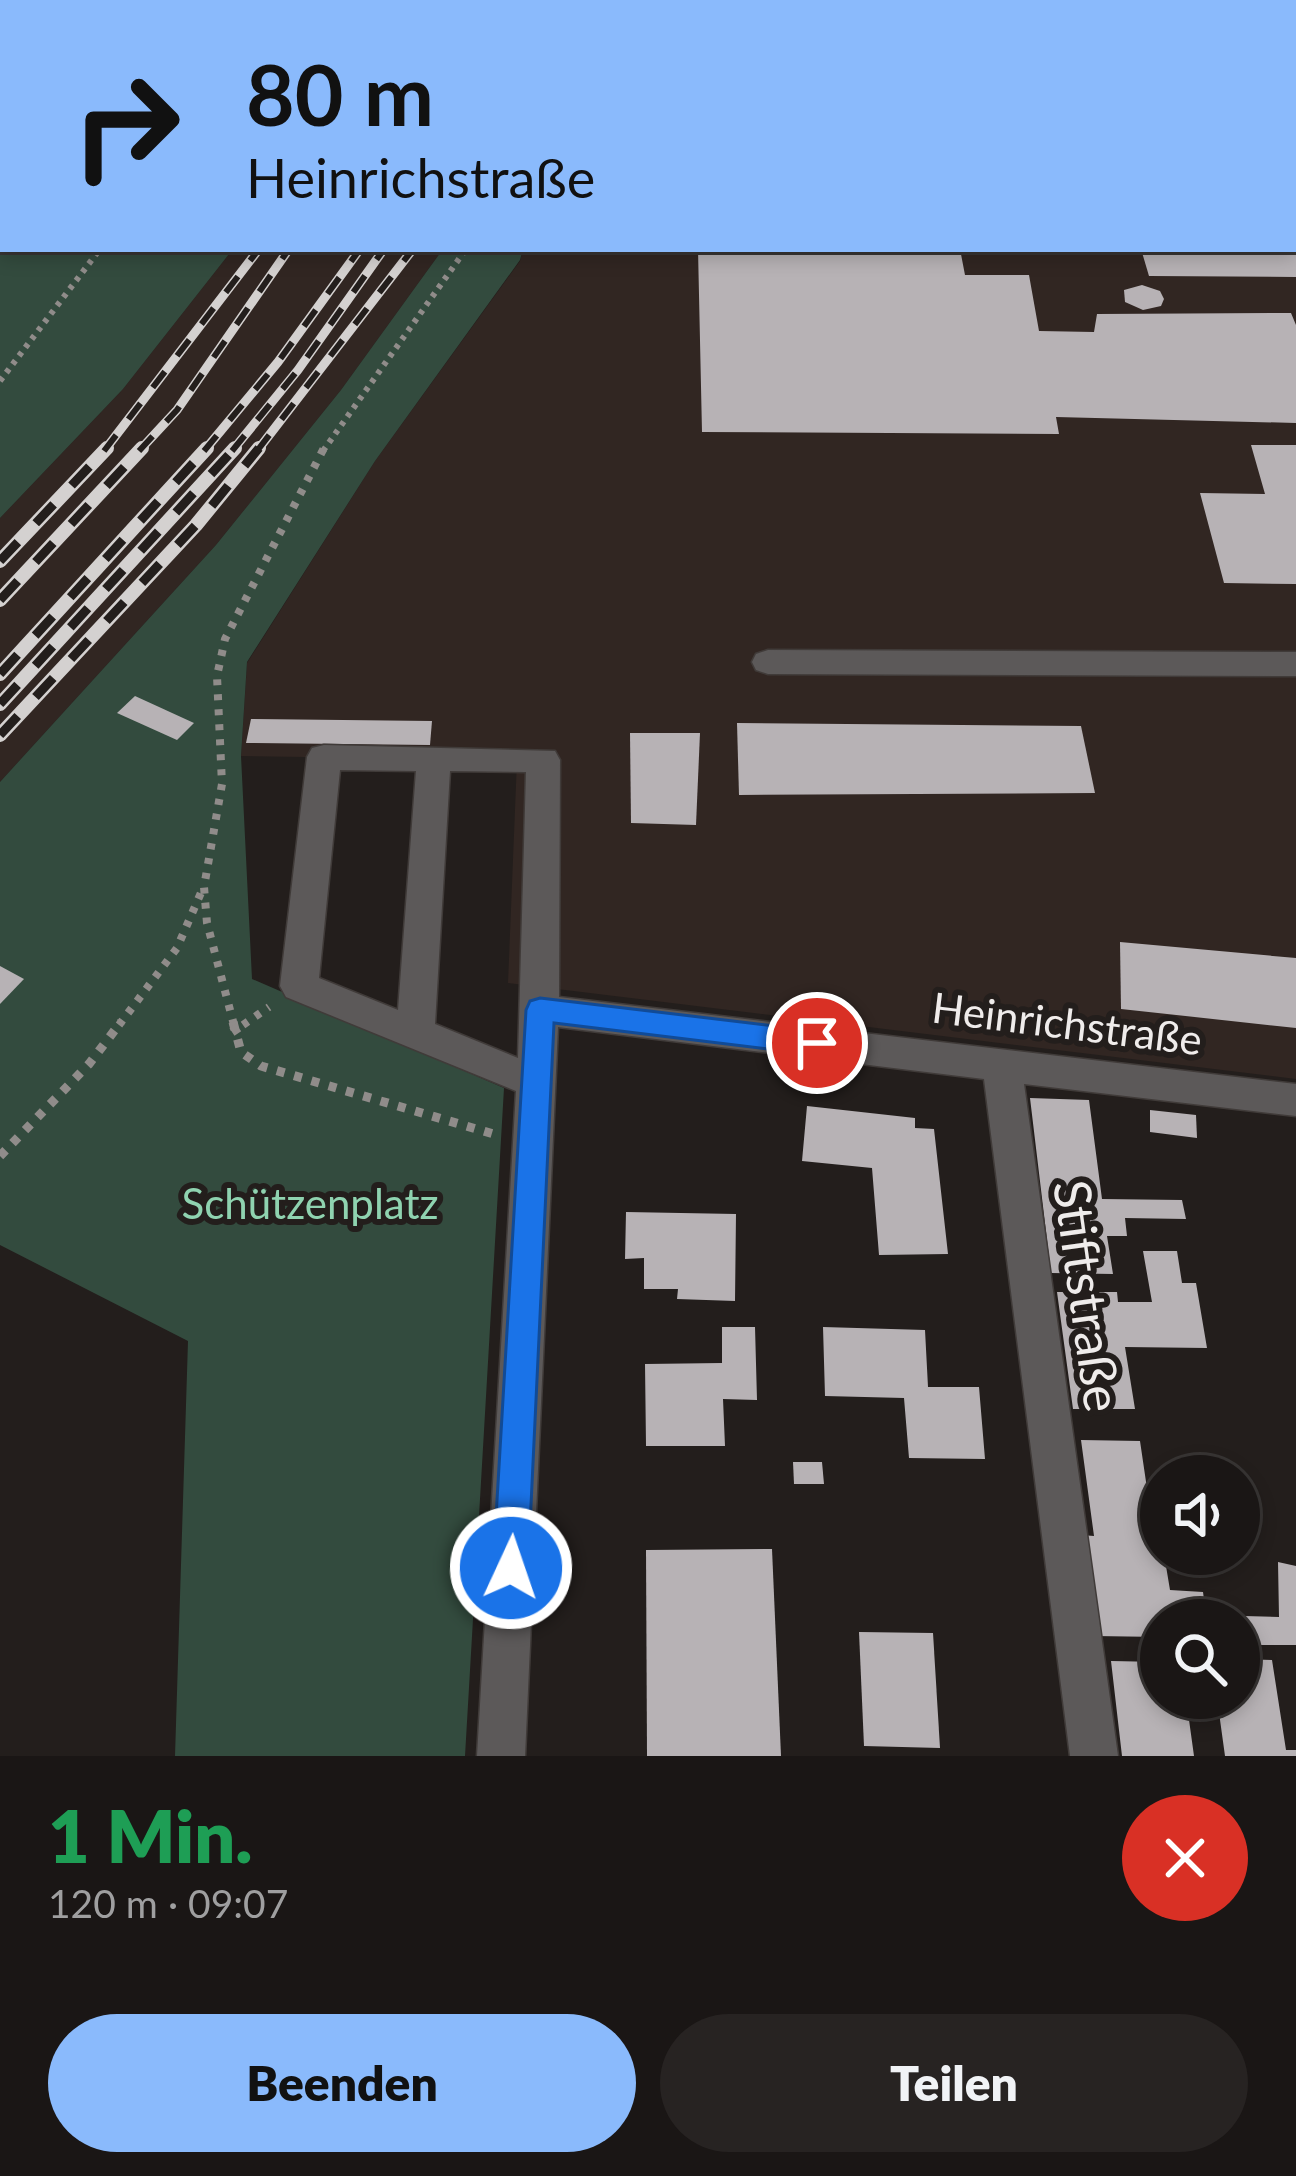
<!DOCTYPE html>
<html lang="de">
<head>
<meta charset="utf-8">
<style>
	:root { --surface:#1a1615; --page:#272322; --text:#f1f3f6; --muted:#9f9fa0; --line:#383534; --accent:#8abafc }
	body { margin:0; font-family:Lato,sans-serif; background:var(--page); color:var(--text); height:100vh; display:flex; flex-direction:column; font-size:45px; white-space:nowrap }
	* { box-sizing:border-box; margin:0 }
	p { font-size:39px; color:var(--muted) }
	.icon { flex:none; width:66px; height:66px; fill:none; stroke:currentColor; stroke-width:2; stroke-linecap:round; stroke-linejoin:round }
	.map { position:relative; height:1756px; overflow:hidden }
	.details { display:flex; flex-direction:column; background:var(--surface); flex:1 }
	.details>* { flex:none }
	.banner { position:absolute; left:0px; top:0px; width:1296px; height:252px; box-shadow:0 6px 18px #0003,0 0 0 3px var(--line); background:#8abafc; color:#111; overflow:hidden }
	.fabs { position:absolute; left:1140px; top:1455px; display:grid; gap:24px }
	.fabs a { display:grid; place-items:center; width:120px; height:120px; border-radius:50%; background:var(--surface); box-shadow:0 6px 18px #0003,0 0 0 3px var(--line); font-size:60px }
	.pin { position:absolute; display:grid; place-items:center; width:102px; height:102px; color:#fff; margin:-51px; border:6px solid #fff; border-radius:50%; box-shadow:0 3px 12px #0007 }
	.me { position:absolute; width:132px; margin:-66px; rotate:3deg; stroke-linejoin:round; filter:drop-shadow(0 0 9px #0008) }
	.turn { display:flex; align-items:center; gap:42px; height:252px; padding:0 48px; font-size:54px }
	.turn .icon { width:156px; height:156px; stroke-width:2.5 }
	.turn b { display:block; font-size:84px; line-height:102px }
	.round { display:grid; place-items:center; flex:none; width:126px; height:126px; border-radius:63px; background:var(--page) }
	.headline { display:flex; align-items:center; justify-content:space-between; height:204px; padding:0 48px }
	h1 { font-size:72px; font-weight:800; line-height:90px; color:#1e9e55 }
	.button { display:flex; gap:24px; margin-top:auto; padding:24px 48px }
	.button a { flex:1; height:138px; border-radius:72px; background:var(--accent); color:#111; font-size:48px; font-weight:800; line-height:138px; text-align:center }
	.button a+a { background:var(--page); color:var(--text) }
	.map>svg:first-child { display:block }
	.built { fill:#312622 }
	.green { fill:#334b3e }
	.building { fill:#b7b2b5 }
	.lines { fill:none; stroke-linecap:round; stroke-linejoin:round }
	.minor-casing { stroke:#403b39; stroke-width:3 }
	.path-far2 { stroke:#908c8a; stroke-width:6; stroke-dasharray:4.5 6; stroke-linecap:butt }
	.path-far1 { stroke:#908c8a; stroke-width:8; stroke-dasharray:6 9; stroke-linecap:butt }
	.path { stroke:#908c8a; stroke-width:9; stroke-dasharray:8 10; stroke-linecap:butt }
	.minor { fill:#5c5959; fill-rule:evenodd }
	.rail-far1-casing { stroke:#d4d1d0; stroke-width:9 }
	.rail-casing { stroke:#d4d1d0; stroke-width:14 }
	.rail-far1 { stroke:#231e1c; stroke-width:6; stroke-dasharray:20; stroke-linecap:butt }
	.rail { stroke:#231e1c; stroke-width:9; stroke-dasharray:26; stroke-linecap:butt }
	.route { fill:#1a73e8; stroke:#114b97; stroke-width:3 }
	.labels { text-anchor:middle; stroke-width:12; stroke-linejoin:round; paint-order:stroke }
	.street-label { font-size:42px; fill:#efeceb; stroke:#231e1c }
	.park-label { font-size:42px; fill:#8fd3b0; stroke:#231e1c }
	.near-street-label { font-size:51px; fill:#efeceb; stroke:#231e1c }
</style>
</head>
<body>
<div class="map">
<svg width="1296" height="1756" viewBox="0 0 1296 1756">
	<rect width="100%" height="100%" fill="#231e1c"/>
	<!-- built -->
	<g class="built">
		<path d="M482,0h814v1079l-788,-96 9,-223 -276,-4 6,-93 128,-202 145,-200 3,-12h770v-246h-814z"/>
		<path d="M233,249h210l-102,141 -125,155 -216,237v-264l123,-129z"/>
	</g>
	<!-- green -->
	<g class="green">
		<path d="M0,0h370l-367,3v246h230l-110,140 -123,129z"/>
		<path d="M443,249h80l-3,11 -145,201 -128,201 -6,94 11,223 252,109 -39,668h-290l13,-415 -188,-96v-463l216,-237 125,-155z"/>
	</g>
	<!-- building -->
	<g class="building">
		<path d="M698,249h262l5,26h64l10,56 55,1 3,-18 194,-1 5,12v98l-240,-6 3,17 -357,-2z"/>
		<path d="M1141,249h155v28l-147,-1z"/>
		<path d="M1142,285l18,6 4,8 -3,7 -18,4 -18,-8 -1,-12z"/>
		<path d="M1251,445h45v139l-72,-1 -24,-90 65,1z"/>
		<path d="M135,696l59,27 -17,17 -60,-27z"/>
		<path d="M251,719l181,2 -2,24 -184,-2z"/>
		<path d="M737,723l344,3 14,67 -356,2z"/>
		<path d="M630,733h70l-4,92 -65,-2z"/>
		<path d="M1120,942l176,16v70l-175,-19z"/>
		<path d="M0,966l24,13 -24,25z"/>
		<path d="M1030,1098l59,2 13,99 80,1 4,19 -61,-1 2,18h-20l6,38 -62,-1z"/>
		<path d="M807,1106l108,12v10l19,1 14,125 -69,1 -7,-87 -70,-7z"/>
		<path d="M1150,1110l46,5 1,23 -47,-6z"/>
		<path d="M626,1212l110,2 -1,87 -58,-2 1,-10h-34v-31l-19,1z"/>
		<path d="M1143,1251h34l5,32h14l11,65 -82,-1 10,62h-62l-16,-117h60l1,10h34z"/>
		<path d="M722,1327h33l2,73 -34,-1 2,47h-79l-1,-82 77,-1z"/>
		<path d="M823,1327l102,3 3,57h51l6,72 -76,-1 -5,-60 -79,-2z"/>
		<path d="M1081,1440l59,1 14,95h7l9,54 33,2 3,23 73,2 -1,-55 18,4v79h-57v-25h-78v17l-67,-1 -13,-101 13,1z"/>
		<path d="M793,1462h29l2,22h-30z"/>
		<path d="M772,1549l9,207h-134l-1,-206z"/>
		<path d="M859,1632l74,1 7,115 -76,-2z"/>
		<path d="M1239,1659l33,1 14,90h10v6h-71l-8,-58h22z"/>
		<path d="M1111,1661l50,1v36h25l8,58h-72z"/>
	</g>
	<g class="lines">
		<!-- minor casing -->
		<g class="minor-casing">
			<g id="minor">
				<path d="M768,650l528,2v24l-528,-2 -12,-4 -4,-8 4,-8z"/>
				<path d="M324,745l231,6 5,9 -1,237 737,87v32l-272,-32 94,672h-48l-86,-677 -426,-52 -33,729h-48l39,-665 -230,-94 -6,-11 27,-229 5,-9zM340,770l76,1 -18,239 -79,-32zM450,771l76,1 -8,286 -83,-34z"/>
			</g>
		</g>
		<!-- path-far2 -->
		<g class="path-far2">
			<path d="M0,381l100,-132"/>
			<path d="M323,451l143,-202"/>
		</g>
		<!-- path-far1 -->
		<g class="path-far1">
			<path d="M119,1025l58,-77 26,-60"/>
			<path d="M234,1025l-27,-102 -3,-36 18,-103 -5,-108 8,-37 99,-191"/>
			<path d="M243,1025l26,-18"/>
		</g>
		<!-- path -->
		<g class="path">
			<path d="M233,1022l8,30 20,14 236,69"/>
			<path d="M232,1032l15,-10"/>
			<path d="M0,1156l89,-92 32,-42"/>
		</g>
		<!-- minor -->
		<use href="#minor" class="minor"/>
		<!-- rail-far1 casing -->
		<g class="rail-far1-casing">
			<g id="rail-far1">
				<path d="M104,451l155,-202"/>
				<path d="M139,451l38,-41 112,-161"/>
				<path d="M204,451l74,-89 82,-113"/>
				<path d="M232,451l66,-81 86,-121"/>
				<path d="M257,451l156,-202"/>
			</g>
		</g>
		<!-- rail casing -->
		<g class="rail-casing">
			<g id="rail">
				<path d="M0,561l107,-113"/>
				<path d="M0,600l142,-152"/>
				<path d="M0,674l207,-226"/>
				<path d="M0,704l235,-256"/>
				<path d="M0,735l196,-210 63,-77"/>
			</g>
		</g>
		<!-- rail-far1 -->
		<use href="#rail-far1" class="rail-far1"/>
		<!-- rail -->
		<use href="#rail" class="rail"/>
	</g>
	<!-- route -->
	<path class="route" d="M540,998l277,33 10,3 5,9 -5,8 -10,4 -263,-32 -26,545 -5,12 -12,5 -13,-5 -5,-12 33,-558 4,-9z"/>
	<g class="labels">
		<!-- street labels -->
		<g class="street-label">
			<text transform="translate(1067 1024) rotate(7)" y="15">Heinrichstraße</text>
		</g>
		<!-- park labels -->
		<g class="park-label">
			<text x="310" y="1219">Schützenplatz</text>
		</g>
		<!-- near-street labels -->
		<g class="near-street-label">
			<text transform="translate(1087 1296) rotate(82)" y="18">Stiftstraße</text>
		</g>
	</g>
</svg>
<div class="fabs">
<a><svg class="icon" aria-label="sound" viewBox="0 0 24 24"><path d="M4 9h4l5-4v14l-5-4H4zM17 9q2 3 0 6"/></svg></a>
<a><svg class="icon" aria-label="search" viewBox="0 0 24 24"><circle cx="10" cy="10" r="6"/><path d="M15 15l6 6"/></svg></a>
</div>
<div class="pin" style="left:817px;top:1043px;background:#d93025"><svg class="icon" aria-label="arrive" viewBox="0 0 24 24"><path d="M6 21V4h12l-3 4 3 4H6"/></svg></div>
<svg class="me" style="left:511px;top:1568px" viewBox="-20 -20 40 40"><circle r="17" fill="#1a73e8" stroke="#fff" stroke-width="3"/><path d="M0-11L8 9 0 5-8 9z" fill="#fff"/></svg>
<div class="banner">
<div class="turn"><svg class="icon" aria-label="right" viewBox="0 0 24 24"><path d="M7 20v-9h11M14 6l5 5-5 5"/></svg><div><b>80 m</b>Heinrichstraße</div></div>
</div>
</div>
<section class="details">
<div class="headline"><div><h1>1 Min.</h1><p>120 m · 09:07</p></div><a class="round" style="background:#d93025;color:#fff"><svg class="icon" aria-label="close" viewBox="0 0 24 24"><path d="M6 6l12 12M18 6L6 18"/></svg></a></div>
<div class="button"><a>Beenden</a><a>Teilen</a></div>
</section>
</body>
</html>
